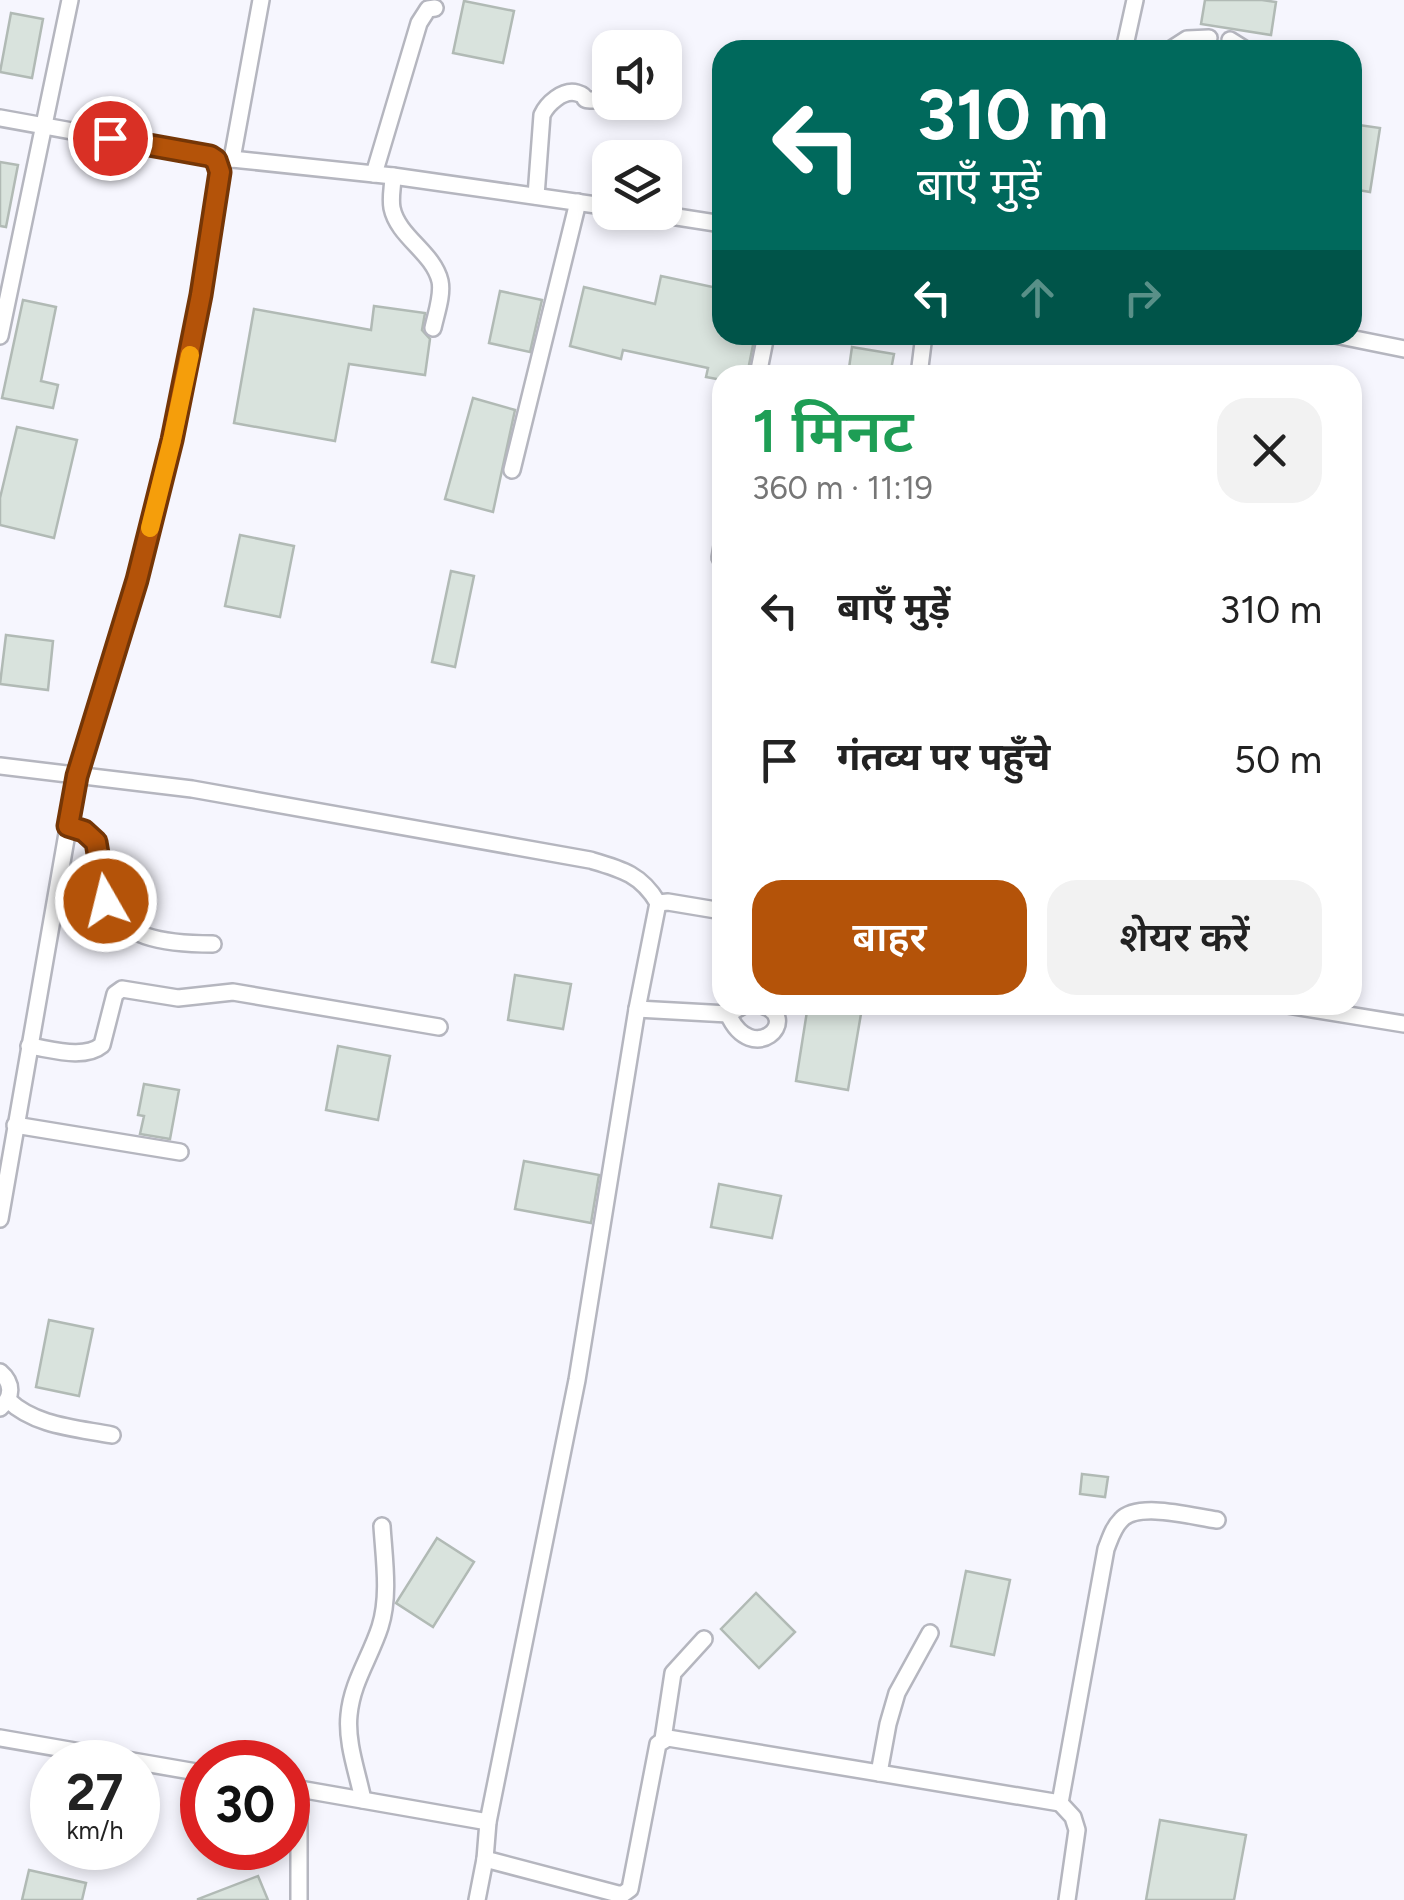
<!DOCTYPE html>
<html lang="hi">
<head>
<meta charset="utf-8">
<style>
	:root { --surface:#fff; --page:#f2f2f2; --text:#222; --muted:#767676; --accent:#b45309 }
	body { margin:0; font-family:Figtree,"Noto Sans Devanagari",sans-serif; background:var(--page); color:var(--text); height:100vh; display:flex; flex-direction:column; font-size:38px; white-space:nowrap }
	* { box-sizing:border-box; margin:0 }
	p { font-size:32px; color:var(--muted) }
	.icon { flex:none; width:55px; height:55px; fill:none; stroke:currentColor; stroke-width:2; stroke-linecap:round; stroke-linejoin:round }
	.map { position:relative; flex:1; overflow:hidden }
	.sheet { position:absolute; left:712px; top:365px; width:650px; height:650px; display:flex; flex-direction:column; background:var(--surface); border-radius:30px; box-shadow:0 5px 15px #0003 }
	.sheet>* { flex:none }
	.guide { position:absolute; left:712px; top:40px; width:650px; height:305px; border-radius:30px; box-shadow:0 5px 15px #0003; background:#00695c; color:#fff; overflow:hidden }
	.tools { position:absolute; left:592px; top:30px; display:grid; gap:20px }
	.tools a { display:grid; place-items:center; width:90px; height:90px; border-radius:20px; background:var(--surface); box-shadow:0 5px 15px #0003; font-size:50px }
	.speed { position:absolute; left:30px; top:1740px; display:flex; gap:20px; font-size:50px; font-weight:700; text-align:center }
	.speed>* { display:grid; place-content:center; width:130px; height:130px; border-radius:50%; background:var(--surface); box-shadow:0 5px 15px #0003; line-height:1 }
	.speed small { font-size:25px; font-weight:400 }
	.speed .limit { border:15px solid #d22; background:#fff; color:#111 }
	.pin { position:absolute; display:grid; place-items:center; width:85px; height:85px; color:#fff; margin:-42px; border:5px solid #fff; border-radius:50%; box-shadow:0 2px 10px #0007 }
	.me { position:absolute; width:110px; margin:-55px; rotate:352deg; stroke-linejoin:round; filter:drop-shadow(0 0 8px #0008) }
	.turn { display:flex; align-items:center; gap:35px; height:210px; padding:0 40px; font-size:45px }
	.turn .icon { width:130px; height:130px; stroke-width:2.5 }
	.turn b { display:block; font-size:70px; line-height:85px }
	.lanes { display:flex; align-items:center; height:95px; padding:0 40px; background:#0003; justify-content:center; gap:50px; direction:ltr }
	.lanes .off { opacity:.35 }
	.round { display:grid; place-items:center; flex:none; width:105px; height:105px; border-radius:30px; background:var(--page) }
	.headline { display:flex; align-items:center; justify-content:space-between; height:170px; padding:0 40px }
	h1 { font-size:60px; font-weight:600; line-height:75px; color:#1e9e55 }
	.action { display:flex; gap:20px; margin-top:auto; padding:20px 40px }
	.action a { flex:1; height:115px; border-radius:30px; background:var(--accent); color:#fff; font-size:40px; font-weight:600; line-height:115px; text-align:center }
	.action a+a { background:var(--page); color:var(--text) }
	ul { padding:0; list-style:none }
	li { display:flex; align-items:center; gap:30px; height:150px; padding:0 40px }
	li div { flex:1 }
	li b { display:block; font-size:38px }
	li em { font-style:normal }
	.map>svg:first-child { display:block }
	.building { fill:#d9e3dd; stroke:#b1bab5; stroke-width:2.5 }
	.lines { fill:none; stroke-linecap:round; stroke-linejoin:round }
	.minor-casing { stroke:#b5b6bf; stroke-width:20 }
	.minor { stroke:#fff; stroke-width:15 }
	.route-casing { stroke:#753606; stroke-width:25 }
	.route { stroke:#b45309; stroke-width:18 }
	.slow { stroke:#f59e0b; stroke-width:18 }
</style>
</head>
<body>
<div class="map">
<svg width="1404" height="1900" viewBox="0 0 1404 1900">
	<rect width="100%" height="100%" fill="#f6f6fe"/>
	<!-- building -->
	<g class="building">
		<path d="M1205,0h57l14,2 -5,33 -70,-11z"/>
		<path d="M464,1l50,10 -11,52 -50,-10z"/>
		<path d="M11,13l32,6 -11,59 -32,-6z"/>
		<path d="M1352,124l28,4 -10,64 -18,-3z"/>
		<path d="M0,162l18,3 -12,62 -6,-1z"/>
		<path d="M661,276l61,13v46h33l-8,40h-25v5l-16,-3 2,-9 -85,-18 -2,9 -51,-13 14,-59 71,17z"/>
		<path d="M500,291l42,9 -12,52 -41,-9z"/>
		<path d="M23,300l33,7 -15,74 17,4 -5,23 -51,-10z"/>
		<path d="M374,306l51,7 -3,17 8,9 -5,36 -76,-11 -14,77 -101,-18 20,-114 117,21z"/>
		<path d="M852,347l42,7 -4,21h-42z"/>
		<path d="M473,398l42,12 -22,102 -48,-13z"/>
		<path d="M17,427l60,13 -23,98 -54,-13v-27z"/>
		<path d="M240,535l54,11 -14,71 -55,-11z"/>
		<path d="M451,571l23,5 -19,91 -23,-5z"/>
		<path d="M6,635l47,6 -5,49 -48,-6z"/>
		<path d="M515,975l56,9 -8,45 -55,-9z"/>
		<path d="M808,1005h38l16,3 -14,82 -52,-9z"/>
		<path d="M338,1046l52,10 -12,64 -52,-10z"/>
		<path d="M144,1084l35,6 -9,49 -30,-5 4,-18 -6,-1z"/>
		<path d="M524,1161l75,14 -8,48 -76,-14z"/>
		<path d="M719,1184l62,12 -9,42 -61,-11z"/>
		<path d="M49,1320l44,9 -14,67 -43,-9z"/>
		<path d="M1082,1474l26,3 -3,20 -25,-3z"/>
		<path d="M437,1538l37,24 -41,65 -37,-24z"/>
		<path d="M966,1571l44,9 -16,75 -43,-9z"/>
		<path d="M756,1593l39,39 -36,36 -38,-39z"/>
		<path d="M1160,1820l86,15 -12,65h-88z"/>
		<path d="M29,1870l57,13 -4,17h-60z"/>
		<path d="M258,1876l10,24h-70v-1z"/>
	</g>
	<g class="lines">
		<!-- minor casing -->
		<g class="minor-casing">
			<g id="minor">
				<path d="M1230,40l16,10"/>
				<path d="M1124,50l11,-50"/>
				<path d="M1170,50l17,-11 22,-1"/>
				<path d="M0,118l210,38 7,4 3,11 -33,199 -15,70 -35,139 -60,197 -77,443"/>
				<path d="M232,159l29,-159"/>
				<path d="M217,160l15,-1 161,17 217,31"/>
				<path d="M374,174l45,-151 9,-14 7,-1"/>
				<path d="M393,176c0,10 -3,21 -1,32 6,29 41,44 48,73 3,14 -4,33 -7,47"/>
				<path d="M536,196l6,-81c5,-11 21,-26 35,-22 14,4 1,7 16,7 5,0 12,-4 17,-5"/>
				<path d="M645,212l77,12"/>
				<path d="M1335,335l69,14"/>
				<path d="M0,336l70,-336"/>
				<path d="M758,375l8,-40"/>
				<path d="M919,375l5,-40"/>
				<path d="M512,470l66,-268"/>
				<path d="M720,558l2,-12"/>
				<path d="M0,766l192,23 398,71c31,9 51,14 68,43l-21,106 -60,371 -89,442 -3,37 -8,41"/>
				<path d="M68,826c10,3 21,5 27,15 8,14 4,32 7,47 9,53 70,56 111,56"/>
				<path d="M658,903l10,-1 54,9"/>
				<path d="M1287,1005l117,19"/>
				<path d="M637,1009l91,5 16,-9"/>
				<path d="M728,1014c24,54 75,5 34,-9"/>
				<path d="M29,1046c22,3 55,14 73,-1l13,-51 7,-5 56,9 55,-6 206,35"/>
				<path d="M15,1125l165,27"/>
				<path d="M0,1372c13,11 13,25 0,36"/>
				<path d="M8,1400c27,26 68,28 104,35"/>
				<path d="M0,1738l202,35"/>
				<path d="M663,1739l10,-66 31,-34"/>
				<path d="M879,1773l9,-49 9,-31 33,-60"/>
				<path d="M288,1787l200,35"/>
				<path d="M299,1789v111"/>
				<path d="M363,1800c-5,-26 -17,-57 -14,-85 3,-33 21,-57 31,-88 10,-31 4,-69 2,-101"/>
				<path d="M1060,1803l13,14 4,13 -10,70"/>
				<path d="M485,1859l133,35h5l7,-5 28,-145 10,-6 392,65 46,-254c4,-10 7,-21 15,-29 17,-19 73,-3 96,0"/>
			</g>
		</g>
		<!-- minor -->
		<use href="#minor" class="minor"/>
	</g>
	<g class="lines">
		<!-- route casing -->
		<g class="route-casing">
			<path id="route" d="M106,901l-10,-59 -12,-11 -16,-5 9,-50 60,-196 35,-140 29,-145 19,-123 -4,-12 -6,-4 -100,-18"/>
		</g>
		<!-- route -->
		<use href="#route" class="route"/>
		<!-- slow -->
		<path class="slow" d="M150,528l22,-88 18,-85"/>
	</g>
</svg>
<div class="tools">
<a><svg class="icon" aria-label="sound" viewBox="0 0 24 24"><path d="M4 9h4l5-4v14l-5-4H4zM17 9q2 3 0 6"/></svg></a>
<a><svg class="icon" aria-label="layers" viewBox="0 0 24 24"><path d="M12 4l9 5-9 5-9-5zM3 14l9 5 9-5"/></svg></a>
</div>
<div class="speed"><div>27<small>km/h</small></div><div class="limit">30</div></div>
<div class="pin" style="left:110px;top:138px;background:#d93025"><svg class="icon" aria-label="arrive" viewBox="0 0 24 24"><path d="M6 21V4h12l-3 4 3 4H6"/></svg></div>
<svg class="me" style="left:106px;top:901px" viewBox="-20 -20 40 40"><circle r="17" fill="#b45309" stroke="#fff" stroke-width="3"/><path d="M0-11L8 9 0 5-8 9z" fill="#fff"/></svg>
<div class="guide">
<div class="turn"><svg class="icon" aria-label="left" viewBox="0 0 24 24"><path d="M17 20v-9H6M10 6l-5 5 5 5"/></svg><div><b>310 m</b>बाएँ मुड़ें</div></div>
<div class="lanes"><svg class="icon" aria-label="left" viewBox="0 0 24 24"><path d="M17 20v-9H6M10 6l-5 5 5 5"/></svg><svg class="icon off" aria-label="ahead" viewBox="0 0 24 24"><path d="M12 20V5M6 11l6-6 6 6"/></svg><svg class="icon off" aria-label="right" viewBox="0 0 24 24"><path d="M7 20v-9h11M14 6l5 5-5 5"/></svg></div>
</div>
<section class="sheet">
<div class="headline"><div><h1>1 मिनट</h1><p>360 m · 11:19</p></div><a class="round"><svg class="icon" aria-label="close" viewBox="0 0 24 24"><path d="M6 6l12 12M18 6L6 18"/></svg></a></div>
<ul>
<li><svg class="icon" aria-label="left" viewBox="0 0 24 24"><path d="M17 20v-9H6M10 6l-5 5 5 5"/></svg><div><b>बाएँ मुड़ें</b></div><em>310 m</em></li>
<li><svg class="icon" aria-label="arrive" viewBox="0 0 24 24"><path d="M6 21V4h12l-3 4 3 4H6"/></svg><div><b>गंतव्य पर पहुँचे</b></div><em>50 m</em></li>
</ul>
<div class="action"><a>बाहर</a><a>शेयर करें</a></div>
</section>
</div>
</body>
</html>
